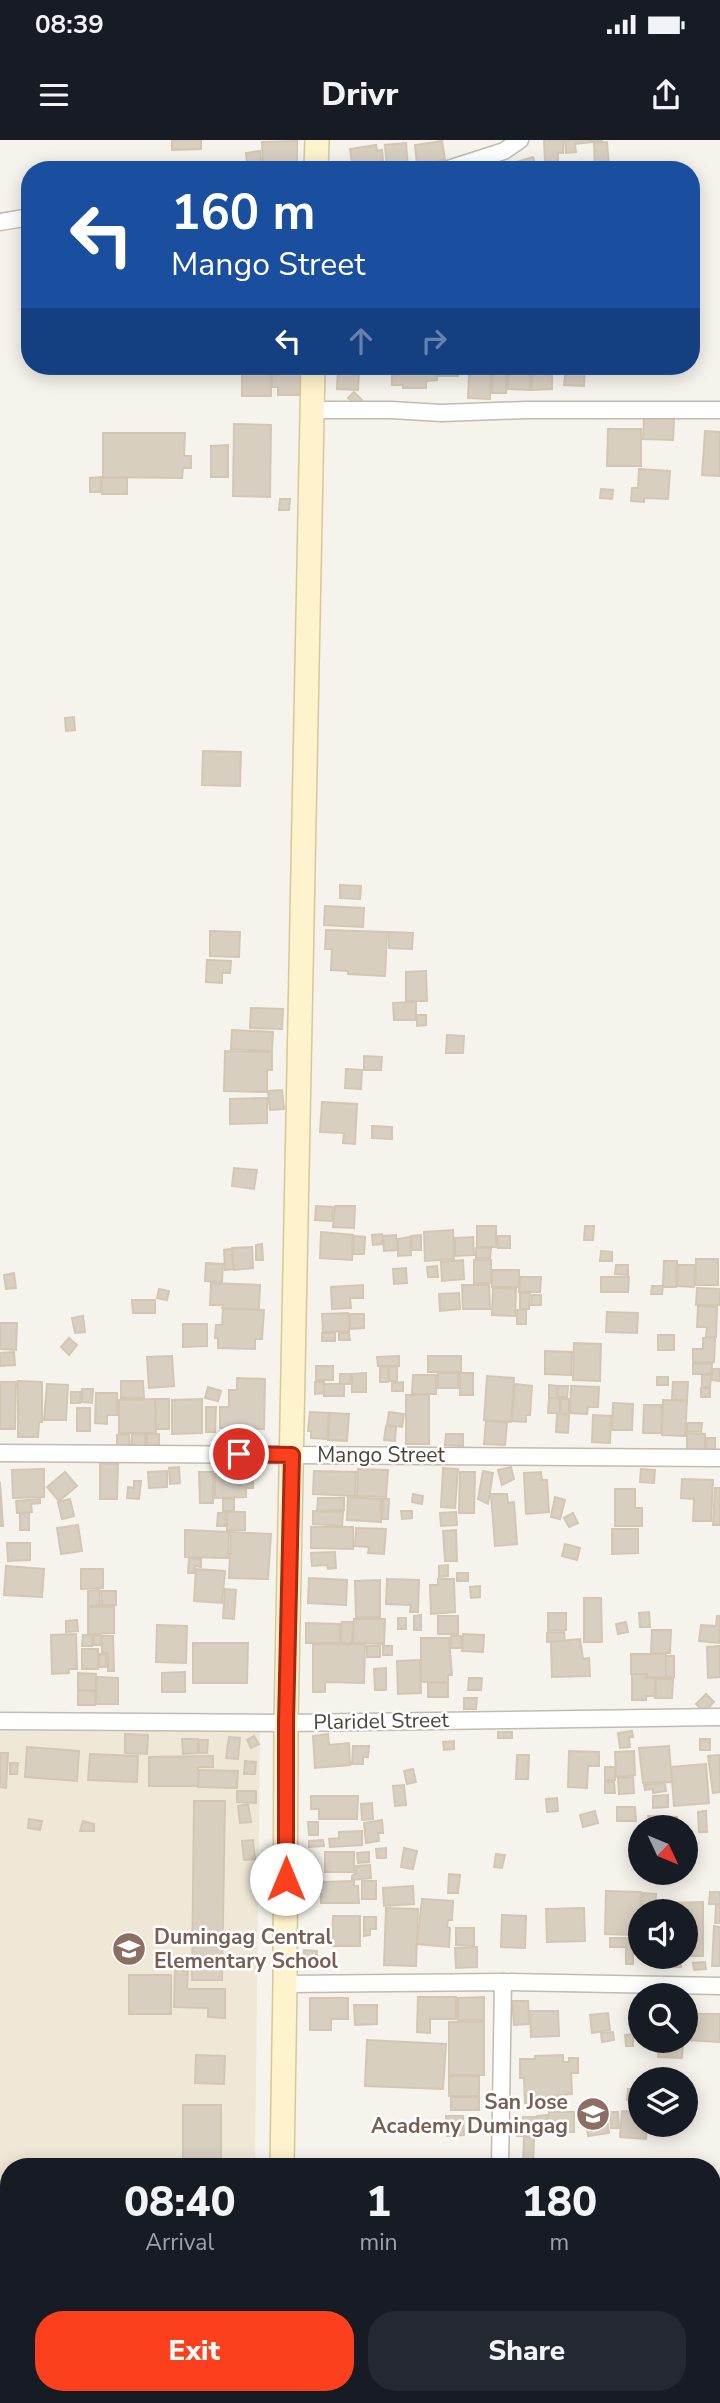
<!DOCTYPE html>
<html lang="en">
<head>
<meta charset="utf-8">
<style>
	:root { --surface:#171b24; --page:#242831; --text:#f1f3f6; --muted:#9ea1a6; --accent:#fc3f1d }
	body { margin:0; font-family:"Nunito Sans",sans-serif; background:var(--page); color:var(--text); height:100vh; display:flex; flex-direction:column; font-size:26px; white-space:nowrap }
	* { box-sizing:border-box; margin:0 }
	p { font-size:23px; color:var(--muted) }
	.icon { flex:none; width:38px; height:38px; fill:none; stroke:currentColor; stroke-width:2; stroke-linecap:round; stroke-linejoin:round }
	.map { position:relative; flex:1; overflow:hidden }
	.side { position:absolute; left:0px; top:2018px; width:721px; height:247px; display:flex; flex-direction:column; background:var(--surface); border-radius:28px 28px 0 0; box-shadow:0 4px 18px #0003 }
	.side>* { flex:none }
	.top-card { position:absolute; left:21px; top:21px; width:679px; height:214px; border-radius:28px; box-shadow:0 4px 18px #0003; background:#1a4fa0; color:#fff; overflow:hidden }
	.needle { width:46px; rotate:134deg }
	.fabs { position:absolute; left:628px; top:1675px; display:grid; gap:14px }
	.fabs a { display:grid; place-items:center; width:70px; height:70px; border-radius:50%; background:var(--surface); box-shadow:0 4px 18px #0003; font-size:35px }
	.pin { position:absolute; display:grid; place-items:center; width:60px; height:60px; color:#fff; margin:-30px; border:4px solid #fff; border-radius:50%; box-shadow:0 2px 7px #0007 }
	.me { position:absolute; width:77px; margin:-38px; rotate:0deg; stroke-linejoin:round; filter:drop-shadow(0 0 5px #0008) }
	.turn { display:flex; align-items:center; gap:24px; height:147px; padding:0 35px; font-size:32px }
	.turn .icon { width:91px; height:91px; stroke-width:2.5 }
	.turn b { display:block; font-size:49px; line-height:60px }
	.lanes { display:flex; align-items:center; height:66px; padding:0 35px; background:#0003; justify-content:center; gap:35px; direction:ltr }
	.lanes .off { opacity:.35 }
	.eta { display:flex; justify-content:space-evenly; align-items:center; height:119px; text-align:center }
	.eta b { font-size:42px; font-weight:800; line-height:49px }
	.cta { display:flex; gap:14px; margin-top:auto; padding:14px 35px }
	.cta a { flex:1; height:80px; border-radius:28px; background:var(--accent); color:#fff; font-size:28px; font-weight:800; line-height:80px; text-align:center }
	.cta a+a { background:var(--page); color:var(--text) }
	.status { display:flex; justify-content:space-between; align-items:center; height:49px; padding:0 35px; background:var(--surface); direction:ltr }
	.status svg { height:19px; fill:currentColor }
	header { display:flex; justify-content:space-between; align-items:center; height:91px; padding:0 35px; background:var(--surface); font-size:32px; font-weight:800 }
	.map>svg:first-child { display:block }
	.education { fill:#efe8d6 }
	.building { fill:#d8cfc1; stroke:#d3c7b4; stroke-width:2 }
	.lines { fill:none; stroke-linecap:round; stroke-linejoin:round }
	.street-casing { stroke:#c2bbae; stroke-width:19 }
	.secondary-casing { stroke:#d6c79b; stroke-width:26 }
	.street { stroke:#fff; stroke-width:16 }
	.secondary { stroke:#fff3cd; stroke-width:23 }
	.route-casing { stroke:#a42913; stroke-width:18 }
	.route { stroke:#fc3f1d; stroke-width:12 }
	.labels { text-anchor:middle; stroke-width:5; stroke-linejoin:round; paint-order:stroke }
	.street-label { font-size:21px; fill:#4b4439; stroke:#fff }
	.education-label { font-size:21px; font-weight:bold; fill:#785e54; stroke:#fff; text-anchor:start }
</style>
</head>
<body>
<div class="status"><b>08:39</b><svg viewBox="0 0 49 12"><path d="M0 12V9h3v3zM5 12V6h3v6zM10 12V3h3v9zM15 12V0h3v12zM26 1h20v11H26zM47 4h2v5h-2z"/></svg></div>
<header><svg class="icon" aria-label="menu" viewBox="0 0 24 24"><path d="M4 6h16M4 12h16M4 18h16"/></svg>Drivr<svg class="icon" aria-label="share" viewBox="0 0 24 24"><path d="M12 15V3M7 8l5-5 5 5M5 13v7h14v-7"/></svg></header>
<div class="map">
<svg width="720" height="2263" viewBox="0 0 720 2263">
	<rect width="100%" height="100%" fill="#f6f3ec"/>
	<!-- education -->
	<path class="education" d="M0,1591l260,1 -5,434h-246v68h-9z"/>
	<!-- building -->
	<g class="building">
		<path d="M172,0h29v9l-29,1z"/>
		<path d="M544,0h19v13h-5v8l-13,1z"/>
		<path d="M565,0h36l1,1 -27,3 1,8 -10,1z"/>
		<path d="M297,1v28l-34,1 -1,-28z"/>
		<path d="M442,1l3,19 -28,4 -2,-19z"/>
		<path d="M607,2l2,24 -14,1 -1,-24z"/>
		<path d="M406,3l2,25 -21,1 -2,-24z"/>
		<path d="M376,5l1,6 5,-1 1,11h-3l1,9h-28l-3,-21z"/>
		<path d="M260,11l2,19h-14l-2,-17z"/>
		<path d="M533,17l4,13h-36l-1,-3z"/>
		<rect x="540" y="25" width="29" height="5"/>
		<rect x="242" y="226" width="29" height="30"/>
		<path d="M272,226h22v3h7l-1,26h-22v-8h-6z"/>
		<path d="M338,226h27l-1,5h-5l-1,19 -21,-1z"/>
		<path d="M392,226h45v14l-11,1v7h-23v-3h-11z"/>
		<path d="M437,226h21v10h-20z"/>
		<path d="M464,226h27l-1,33 -22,-1 1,-24h-5z"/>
		<path d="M492,226h15l-1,27h-14z"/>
		<path d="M531,226h21v23l-20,1z"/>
		<path d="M566,226h19l-1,20 -20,-1z"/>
		<path d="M508,227h22v23l-22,-1z"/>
		<path d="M354,252l8,8 -5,6 -9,-8z"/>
		<path d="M644,278l30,1 -1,21 -30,-1z"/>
		<path d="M234,284l37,1 -1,72 -37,-1z"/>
		<path d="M608,289h33v37h-34z"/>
		<path d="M705,291l15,1v44l-18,-1z"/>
		<path d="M103,293h82l-1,23h7v12h-8l-1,10 -79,-1z"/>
		<path d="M228,305v32h-17v-31z"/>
		<path d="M639,329l31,2 -2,28 -24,-1v4l-13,-1 1,-13h6z"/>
		<path d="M101,337v15h-11v-14z"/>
		<rect x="102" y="338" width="25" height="16"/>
		<path d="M601,349l12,1 -1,9 -12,-1z"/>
		<path d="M280,359h10l-1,11h-10z"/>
		<path d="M74,577l1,13 -9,1 -1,-13z"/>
		<path d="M203,611l38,1 -1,34 -38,-1z"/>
		<path d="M340,745l21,1 -1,13 -20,-1z"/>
		<path d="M325,766l39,2 -1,19 -39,-2z"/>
		<path d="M326,790l61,2 -2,44 -37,-2v-3l-17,-1 1,-21h-7z"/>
		<path d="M210,791l30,1 -1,25 -29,-1z"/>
		<path d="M389,792l24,1 -1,16 -23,-1z"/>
		<path d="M207,820l24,1 -1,12h-8v10l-16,-1z"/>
		<path d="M426,831l1,30h-21v-29z"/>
		<path d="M416,862v18h-22l-1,-17z"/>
		<path d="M251,868l32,1 -1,20 -32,-1z"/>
		<path d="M417,875h9v10l-9,1z"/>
		<path d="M232,890l41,2 -1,19 -41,-2z"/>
		<path d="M447,895l17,1 -1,17h-17z"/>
		<path d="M225,911l47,1v18h-5v22l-43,-1z"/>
		<path d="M364,916l18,1 -1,13h-17z"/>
		<path d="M346,929l16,1 -1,19 -16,-1z"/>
		<path d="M282,950l2,19 -14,1 -2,-19z"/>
		<path d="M267,958v25l-37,1v-25z"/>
		<path d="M322,962l35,2 -2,40 -12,-1 1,-10 -24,-1z"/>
		<path d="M372,986l20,1v12l-20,-1z"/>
		<path d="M234,1028l23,2 -3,19 -22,-3z"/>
		<path d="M316,1066l17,1 -1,14 -17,-1z"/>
		<path d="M335,1066h20l-1,22 -21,-1z"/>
		<rect x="477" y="1086" width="19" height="21"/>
		<path d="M585,1086h9l-1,14h-9z"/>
		<path d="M453,1090l1,29 -29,2 -1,-29z"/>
		<path d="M321,1092l32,3 -1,25 -32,-2z"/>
		<path d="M382,1094v10l-9,1 -1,-10z"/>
		<path d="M396,1095l1,15 -13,1 -1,-15z"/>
		<path d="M421,1095v15h-9l-1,-14z"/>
		<path d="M354,1096l11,1 -1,17h-11z"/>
		<path d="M497,1096h13v12h-12z"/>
		<path d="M410,1097l1,18 -13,1v-17z"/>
		<path d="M473,1097l1,18 -19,1v-18z"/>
		<path d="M262,1104l1,16h-7v-15z"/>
		<path d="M252,1107l1,21 -19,2 -2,-22z"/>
		<path d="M476,1108h15l-1,10h-14z"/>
		<path d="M232,1109l1,20 -8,1 -1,-20z"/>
		<path d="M601,1111l11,1v9h-12z"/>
		<path d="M696,1119h22v26h-23z"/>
		<path d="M463,1120l1,19 -22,2 -1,-19z"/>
		<rect x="474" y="1120" width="17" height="23"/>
		<path d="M664,1121h13l-1,26h-13z"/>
		<path d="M206,1123l17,1 -1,18 -17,-1z"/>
		<path d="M616,1125h12v10l-13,-1z"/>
		<path d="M678,1125h17l-1,22 -17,-1z"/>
		<path d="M437,1126l1,11h-10l-1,-10z"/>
		<path d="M406,1128l1,15 -13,1 -1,-15z"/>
		<rect x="492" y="1130" width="27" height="17"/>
		<path d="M14,1133l2,15 -10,1 -2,-14z"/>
		<path d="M520,1137h21l-1,15h-21z"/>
		<path d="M601,1137h28l-1,15h-27z"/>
		<path d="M211,1143l49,2 -1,24 -37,-1 1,-3h-13z"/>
		<path d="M363,1145v13h-13l1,10 -19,1 -1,-22z"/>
		<path d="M462,1145h27l1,24h-27z"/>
		<path d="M652,1146h11l-1,8h-11z"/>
		<path d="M493,1148l23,1 -1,27 -23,-1z"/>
		<path d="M697,1148l23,1v16h-24z"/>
		<path d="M159,1149l10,2 -2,9 -10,-2z"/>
		<path d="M459,1153l1,16 -20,2 -1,-17z"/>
		<path d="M520,1153h10l-1,16h-9z"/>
		<path d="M532,1155h9v10h-10z"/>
		<path d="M132,1160h23v13h-22z"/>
		<path d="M698,1166l19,1 -1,30h-10l1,-10h-10z"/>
		<path d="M223,1169l41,1 -2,29h-7v10l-37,-1v-10h-3l1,-13h6z"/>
		<rect x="517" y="1170" width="9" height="14"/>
		<path d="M607,1172l31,1 -1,20 -31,-1z"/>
		<path d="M348,1173l1,18 -26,1 -1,-18z"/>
		<path d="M350,1174h14v14l-14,1z"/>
		<path d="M83,1176l2,16 -10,1 -3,-15z"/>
		<path d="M0,1183h17l-1,27 -16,-1z"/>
		<path d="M183,1184h24v22l-24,1z"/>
		<rect x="322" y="1193" width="13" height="8"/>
		<path d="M339,1193h10l1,7h-11z"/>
		<rect x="658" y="1195" width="16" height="15"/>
		<path d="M69,1198l8,7 -8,10 -8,-8z"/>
		<path d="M703,1198h12l-1,24h-21v-13h10z"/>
		<path d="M574,1203l27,1 -1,37 -27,-1z"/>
		<path d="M545,1211l27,1 -1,23 -26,-1z"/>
		<path d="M14,1212l1,13 -15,1v-13z"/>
		<path d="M172,1216l2,30 -25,2 -2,-31z"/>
		<path d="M399,1216v10h-21l-1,-9z"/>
		<rect x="428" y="1216" width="33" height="16"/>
		<path d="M693,1223l19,1 -1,10h-18z"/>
		<rect x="316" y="1226" width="17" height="14"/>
		<path d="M397,1226v15h-8v-14z"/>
		<rect x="380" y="1227" width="8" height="15"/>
		<path d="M712,1229h8v12l-8,-1z"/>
		<path d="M366,1233v19h-14v-18z"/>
		<rect x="438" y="1233" width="20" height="15"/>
		<rect x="460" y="1233" width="13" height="22"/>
		<path d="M340,1234h11l-1,10h-10z"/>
		<path d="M413,1235h23v19h-24z"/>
		<path d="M702,1235h9l-1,12h-8z"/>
		<path d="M487,1236l27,2 -3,44 -27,-2z"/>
		<rect x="657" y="1237" width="11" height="8"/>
		<path d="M237,1238l28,1 -1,50 -44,-1v-21h9v-17h8z"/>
		<path d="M18,1241l24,1v40h-3l-1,15h-20z"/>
		<path d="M121,1241h22l1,17h-23z"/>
		<path d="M0,1242h16l-1,47h-15z"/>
		<path d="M315,1242h9v11l-9,1z"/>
		<path d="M403,1242v9h-11v-8z"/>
		<path d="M673,1242h15l-1,18 -15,-1z"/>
		<path d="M47,1244l21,1 -2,35h-22z"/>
		<rect x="324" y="1244" width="20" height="12"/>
		<path d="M515,1244l17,2 -2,29h-4v7l-14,-1z"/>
		<path d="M549,1245l8,1v12h-8z"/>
		<path d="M558,1246h10l-1,11h-10z"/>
		<path d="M571,1246l28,1 -1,20h-10l-1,7 -17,-1z"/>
		<path d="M208,1247l13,4 -3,10 -13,-3z"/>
		<rect x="701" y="1248" width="9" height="9"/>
		<path d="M82,1249h11l-1,14 -10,-1z"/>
		<rect x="71" y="1252" width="9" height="11"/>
		<path d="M96,1253h21v22h-10v9l-12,-1z"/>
		<rect x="406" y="1255" width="23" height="49"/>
		<path d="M549,1258l11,1v14h-12z"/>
		<path d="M155,1259l1,34h-37v-33z"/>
		<path d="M155,1259h14v30h-13z"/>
		<path d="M202,1259v34l-30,1v-34z"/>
		<rect x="561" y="1259" width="8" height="14"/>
		<path d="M663,1260l24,1 -2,35 -23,-1z"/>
		<path d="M613,1263l20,1 -1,26h-20z"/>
		<path d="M644,1265h18l-1,28h-18z"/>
		<path d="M206,1267h10l-1,25h-9z"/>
		<rect x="77" y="1268" width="13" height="23"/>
		<path d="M310,1272l19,1 -2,26 -16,-1v-7h-3z"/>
		<path d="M389,1272l15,2 -2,13 -15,-2z"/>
		<path d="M330,1273l19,1 -2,27 -19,-1z"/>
		<path d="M557,1274l12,1 -1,18 -12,-1z"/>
		<path d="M593,1275l18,1 -1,27 -18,-1z"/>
		<path d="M486,1281l21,2 -2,22 -21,-1z"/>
		<path d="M687,1283h15l-1,9 -14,-1z"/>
		<path d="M386,1286l10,1 -1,14 -11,-1z"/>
		<path d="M687,1293l18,1v17l-18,-1z"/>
		<path d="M129,1294l1,13h-13v-12z"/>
		<rect x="132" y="1294" width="13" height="14"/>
		<rect x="147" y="1294" width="12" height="11"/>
		<path d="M446,1294h17v12l-18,-1z"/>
		<path d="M707,1298h8v11h-9z"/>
		<path d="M100,1323l18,1 -1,35h-17z"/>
		<path d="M179,1327l1,16 -10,1 -1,-16z"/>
		<path d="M511,1327l3,12 -12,6 -4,-15z"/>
		<path d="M443,1328l15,1 -3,39 -14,-1z"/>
		<path d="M44,1329v28l-31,1 -1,-28z"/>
		<path d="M358,1329l30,1 -2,27 -29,-1z"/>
		<path d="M641,1329l14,1 -1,13 -14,-1z"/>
		<path d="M167,1331v16l-18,1 -1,-16z"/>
		<path d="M314,1331l42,1 -1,24 -42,-2z"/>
		<path d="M483,1331l10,2 -5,31 -10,-5z"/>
		<path d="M65,1332l12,14 -18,15 -12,-14z"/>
		<path d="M199,1332h14v31h-13z"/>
		<path d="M460,1332h15l-1,41h-15z"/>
		<path d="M541,1332l1,8h5l2,32 -23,2 -2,-41z"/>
		<path d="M215,1334h38v14h-7v9l-31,1z"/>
		<path d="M682,1339l31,1 -2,41h-18l1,-22 -13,-1z"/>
		<path d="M134,1341h7l-2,18 -12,-1 1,-11 6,1z"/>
		<path d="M0,1342l3,44h-3z"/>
		<path d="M715,1348h5v37h-7z"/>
		<path d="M615,1349h20v19h7v18h-27z"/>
		<path d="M413,1354l10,2 -1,8 -10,-2z"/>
		<path d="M491,1354h16l1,9 6,-1 3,42 -22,2z"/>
		<path d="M348,1357l33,2v23l-34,-2z"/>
		<path d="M555,1357l10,3 -5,19 -9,-2z"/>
		<path d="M318,1358h26v12l-27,1z"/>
		<path d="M40,1359v4l-9,1 1,8 -15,1 -1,-12z"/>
		<path d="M70,1359l4,17 -12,3 -4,-17z"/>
		<rect x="223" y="1359" width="11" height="12"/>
		<path d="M383,1359h6l-1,20h-6z"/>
		<path d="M313,1371l30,1 -1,14 -29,-2z"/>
		<path d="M401,1371h11v7l-10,1z"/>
		<rect x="227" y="1372" width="18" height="18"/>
		<path d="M456,1372l1,13 -16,1 -1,-13z"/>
		<path d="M29,1373v17h-9v-16z"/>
		<path d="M218,1373h8l-1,13h-8z"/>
		<path d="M573,1373l5,10 -9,4 -5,-9z"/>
		<path d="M78,1385l4,26 -21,3 -4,-26z"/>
		<path d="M311,1387h42v22l-42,-1z"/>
		<path d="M356,1388l30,1 -2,25 -16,-1 1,-6 -14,-1z"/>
		<path d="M612,1389h26v24l-26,1z"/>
		<path d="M185,1390l44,2 -1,26 -43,-1z"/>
		<path d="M456,1390l1,31h-12l-2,-30z"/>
		<path d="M231,1392l40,2 -3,45 -39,-1z"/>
		<path d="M7,1403h23v17l-22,1z"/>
		<path d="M565,1404l15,4 -3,12 -15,-4z"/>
		<path d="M335,1412l1,16 -8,1 -1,-4 -15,1 -1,-13z"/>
		<path d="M189,1418l12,1v8l-6,-1 -1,7h-6z"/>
		<path d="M448,1425v11l-9,1v-11z"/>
		<path d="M6,1426l38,3 -2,28 -38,-2z"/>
		<path d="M81,1429h22v19l-22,1z"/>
		<path d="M196,1429l29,2 -3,32 -28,-2z"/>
		<rect x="457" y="1433" width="11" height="8"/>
		<path d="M309,1438l38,2 -1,25 -38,-2z"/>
		<path d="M387,1439l32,1 -1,32h-8l1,-7 -25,-1z"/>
		<path d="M438,1439h16l1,33 -24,2 -1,-29h8z"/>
		<path d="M380,1440v37h-24l-1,-36z"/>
		<path d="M480,1446v11l-9,1 -1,-11z"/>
		<path d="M225,1449l11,1 -2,29 -11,-1z"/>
		<path d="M99,1450l1,15 -12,1v-15z"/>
		<path d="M101,1451h15v14h-14z"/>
		<path d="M584,1458h17l1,44h-18z"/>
		<path d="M88,1467h26v26l-26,1z"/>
		<path d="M649,1472l1,15h-10l-1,-14z"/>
		<path d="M548,1473h18v17l-18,1z"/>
		<path d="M421,1475v15h-7v-14z"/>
		<rect x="438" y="1476" width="20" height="18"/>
		<path d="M717,1476h3l-1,27 -20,-2 2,-16 15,1z"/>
		<rect x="398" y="1478" width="8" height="11"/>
		<path d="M354,1479h31l-1,25 -31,-1z"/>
		<path d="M77,1480l1,11 -12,1v-11z"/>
		<path d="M342,1482h11l-1,21h-11z"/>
		<path d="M626,1482l2,10 -10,2 -2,-10z"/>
		<path d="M306,1483l34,1v19h-34z"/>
		<path d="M157,1485l30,1 -1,37 -30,-1z"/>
		<path d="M652,1490h19l-1,23h-19z"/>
		<path d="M564,1492l1,9 -18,1v-9z"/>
		<path d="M76,1494l1,35h-8v4l-17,1 -1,-39z"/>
		<path d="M463,1494l21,1 -1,17 -21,-1z"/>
		<path d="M83,1495h9v11h-10z"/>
		<path d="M94,1495h7l1,10h-8z"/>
		<path d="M102,1496h11l1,35h-6v-18h-6z"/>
		<rect x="451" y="1496" width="10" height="12"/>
		<path d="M421,1498h28l3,37h-4v7h-27z"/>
		<path d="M580,1499l3,20 6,-1 1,18 -38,1 -1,-35z"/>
		<path d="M193,1503h55l-1,40h-54z"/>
		<path d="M313,1504h52l-1,39 -39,-1v10h-12z"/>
		<rect x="367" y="1506" width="13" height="11"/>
		<rect x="383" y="1506" width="9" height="9"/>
		<path d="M720,1506v31l-12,1 -1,-31z"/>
		<rect x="82" y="1509" width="16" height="20"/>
		<rect x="99" y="1514" width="7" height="13"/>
		<path d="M631,1514h35v24l-19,-1v-3h-16z"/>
		<rect x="666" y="1516" width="8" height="21"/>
		<path d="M420,1520l1,33 -23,1 -1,-33z"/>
		<path d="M386,1528v22h-11l-1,-21z"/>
		<path d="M185,1532v20h-23v-19z"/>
		<path d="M78,1533l18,1v16h-18z"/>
		<path d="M632,1534h15l-1,4h9v18h-9v4h-14z"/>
		<path d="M97,1537l21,1v26h-22z"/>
		<path d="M469,1538h13l-1,12h-13z"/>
		<path d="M656,1539h17l-1,19h-17z"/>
		<rect x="428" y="1543" width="20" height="14"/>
		<rect x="78" y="1551" width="17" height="14"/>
		<path d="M706,1554l8,8 -10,10 -8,-8z"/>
		<path d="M464,1558h13l-1,11h-12z"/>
		<path d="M632,1591l1,6h-4l1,10 -10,1 -2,-15z"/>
		<rect x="498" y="1592" width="14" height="6"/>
		<path d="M125,1594l23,1 -1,19 -22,-1z"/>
		<path d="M328,1594l1,11 20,-2 1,22 -35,3 -2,-32z"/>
		<path d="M254,1596l5,8 -8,4 -4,-8z"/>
		<path d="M229,1597l11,1 -2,21 -12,-1z"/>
		<path d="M182,1599h16v14l-15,1z"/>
		<rect x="700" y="1599" width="10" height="11"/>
		<path d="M199,1600h9l-1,13h-8z"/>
		<path d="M454,1601v8l-10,1 -1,-8z"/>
		<path d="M353,1606h16l-1,11h-5v7h-11z"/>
		<path d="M669,1606l3,36 -29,1 -4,-35z"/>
		<path d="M27,1607l52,4 -2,30 -52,-4z"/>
		<path d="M569,1611l30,1v14h-11l-1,22 -19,-1z"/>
		<path d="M634,1611l1,24 -19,2 -1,-25z"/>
		<path d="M0,1613h8l-2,35 -6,-1z"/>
		<path d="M90,1614l48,2 -1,26 -49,-2z"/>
		<path d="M517,1615h12l-1,24h-12z"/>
		<path d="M720,1615v37l-7,1 -5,-37z"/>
		<path d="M213,1616v11h-15v19h-49v-29z"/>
		<path d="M245,1621l11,1 -1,12h-11z"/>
		<path d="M10,1623h8l-1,11h-7z"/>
		<path d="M706,1624l3,39 -35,3 -3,-39z"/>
		<rect x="605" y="1627" width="10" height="13"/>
		<path d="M413,1629l3,13 -9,2 -3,-13z"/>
		<path d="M199,1630l39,1 -1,17 -39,-1z"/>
		<path d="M633,1637l1,16 -15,1 -1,-16z"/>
		<path d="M605,1642h9l1,11h-10z"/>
		<path d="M665,1643l1,8 -13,2v-4l-8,1 -1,-5z"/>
		<path d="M404,1645l2,20 -11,1 -2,-20z"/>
		<path d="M237,1651h19v12l-19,-1z"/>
		<path d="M668,1655v12l-15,1v-12z"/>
		<path d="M311,1656h47l-1,23h-38v-10h-8z"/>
		<path d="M557,1658l1,13 -11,1 -1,-13z"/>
		<path d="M194,1661h31l-3,179h-30z"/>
		<path d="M372,1663l1,16 -11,1 -1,-16z"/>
		<path d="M248,1664l3,18 -11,1 -2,-17z"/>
		<path d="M617,1667h18l1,14h-19z"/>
		<path d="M595,1671l3,12 -15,4 -3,-12z"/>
		<path d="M706,1671l1,21h-8l-1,-20z"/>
		<path d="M648,1676l29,1v10h-29z"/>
		<path d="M29,1679l13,2 -2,9 -12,-2z"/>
		<path d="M382,1680l1,13h-5l1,8 -13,2 -2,-20z"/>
		<path d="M83,1681l11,3v7h-14z"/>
		<path d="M308,1682h10v13h-9z"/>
		<path d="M362,1691v14l-32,2 -1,-8 10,-1v-6z"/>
		<path d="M253,1700l2,19 -11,1 -2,-19z"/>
		<path d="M323,1700l1,6 -15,1v-6z"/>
		<path d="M386,1708v10h-9l-1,-9z"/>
		<path d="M404,1708l13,3 -4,18 -12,-2z"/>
		<rect x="325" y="1712" width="29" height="20"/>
		<path d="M369,1712v10l-11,1 -1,-10z"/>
		<path d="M496,1714l9,1 -3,13 -8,-1z"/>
		<path d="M370,1725l1,13 -19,2v-4l4,-3v-7z"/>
		<path d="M449,1734l11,1 -2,18h-10z"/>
		<path d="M354,1741v5h4l1,17h-38v-21z"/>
		<rect x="362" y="1741" width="14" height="18"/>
		<path d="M413,1746l1,18 -30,2 -1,-18z"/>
		<path d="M606,1751l35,1 -1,21h-5l-1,22 -29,-1z"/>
		<path d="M710,1752h10v12h-11z"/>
		<path d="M643,1753l13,1 -1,17h-14z"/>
		<path d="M422,1759l31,2 -1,19h-4l-1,7 3,1 -1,19 -32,-3z"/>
		<path d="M703,1762v54h-17v-45h-18v-8z"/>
		<path d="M716,1765h4v18h-5z"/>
		<path d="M386,1768l32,1 -2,57 -32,-1z"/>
		<path d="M584,1768l1,33 -38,1 -1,-33z"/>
		<path d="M502,1775l24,1 -1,32 -24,-1z"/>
		<path d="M333,1776h27v30h-28z"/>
		<path d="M364,1777h12v12h-6v6l-6,1z"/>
		<path d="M714,1786l6,1v39h-8z"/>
		<path d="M456,1788h18v18l-18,-1z"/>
		<path d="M610,1798h23v26h-7v-17h-16z"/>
		<path d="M477,1807v20l-21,1 -1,-20z"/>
		<path d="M304,1810l13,1v17l-14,-1z"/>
		<path d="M668,1816h12l1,11h-13z"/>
		<path d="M705,1822l1,7 -12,1 -1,-7z"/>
		<path d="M175,1830l13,1 -1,18h38v29l-17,-1v-9l-34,-1z"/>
		<rect x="129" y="1835" width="42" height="39"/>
		<path d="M418,1857h38v22h-26v14l-13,-1z"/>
		<path d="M484,1857v23h-26v-22z"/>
		<path d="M310,1858h38v21h-17v11h-21z"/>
		<path d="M512,1861h16l1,23 -15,1z"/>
		<path d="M354,1865h23v19l-22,1z"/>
		<path d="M530,1871h28l1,25 -28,1z"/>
		<path d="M608,1873l2,17 -18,3 -2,-18z"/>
		<path d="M686,1874h34v28l-34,-2z"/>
		<rect x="449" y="1882" width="35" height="53"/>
		<path d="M613,1892l1,8 -12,2 -1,-9z"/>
		<path d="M633,1894v12h-7l-1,-11z"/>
		<path d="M367,1900l79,4 -3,45 -78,-3z"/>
		<path d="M659,1901l24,2 -1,15 -24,-1z"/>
		<path d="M196,1915l29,1 -1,28 -29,-1z"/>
		<path d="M563,1915v7h6v-4h9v15h-7l1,21 -14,1v8h-33l-1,-25h-4v-19h15v-3z"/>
		<rect x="449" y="1936" width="30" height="20"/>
		<path d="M628,1949h6v12l-7,-1z"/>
		<rect x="451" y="1957" width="28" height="13"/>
		<rect x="183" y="1965" width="38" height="61"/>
		<path d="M606,1971l3,22 -21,3 -3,-22z"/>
		<path d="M622,1971l18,1v12h7l-1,15 -26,-2z"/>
		<path d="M549,1972h25v20h-26z"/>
		<path d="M610,1972h8l1,16h-8z"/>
		<path d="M547,1975v10h-10v-9z"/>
		<path d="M446,1976h17l1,19 -17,1z"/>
		<path d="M523,1977h13l-1,8h-12z"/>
		<path d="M525,1986h12v10h-20v-7h8z"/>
		<path d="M524,1997h10l-1,29h-10z"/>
		<rect x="0" y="2121" width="8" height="28"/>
		<rect x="712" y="2125" width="6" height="16"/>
		<path d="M720,2143v48l-8,1v-48z"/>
		<path d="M0,2149l9,1v28l-9,-1z"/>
		<path d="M720,2211v13h-8v-12z"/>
		<rect x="82" y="2256" width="37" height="7"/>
		<rect x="389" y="2256" width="86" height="7"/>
	</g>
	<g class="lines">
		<!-- street casing -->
		<g class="street-casing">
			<g id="street">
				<path d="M445,30l59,-19 16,-11"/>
				<path d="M0,82l30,-5"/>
				<path d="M312,270h79l50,3 85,-3h194"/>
				<path d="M0,1313l720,5"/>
				<path d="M0,1581l286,2 434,-6"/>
				<path d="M285,1844l218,-2 217,4"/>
				<path d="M500,2026l3,-184"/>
				<path d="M0,2099h9"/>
				<path d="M712,2103h8"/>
				<path d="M63,2256v7"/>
				<path d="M497,2263v-7"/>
			</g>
		</g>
		<!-- secondary casing -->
		<g class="secondary-casing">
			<g id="secondary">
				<path d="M316,30l1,-30"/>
				<path d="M282,2026l3,-182 1,-261 27,-1357"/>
				<path d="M278,2263v-7"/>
			</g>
		</g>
		<!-- street -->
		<use href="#street" class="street"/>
		<!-- secondary -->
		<use href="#secondary" class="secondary"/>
	</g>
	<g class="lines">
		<!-- route casing -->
		<g class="route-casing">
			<path id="route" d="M239,1314l53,1 -6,268v156"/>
		</g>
		<!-- route -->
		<use href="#route" class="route"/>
	</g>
	<!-- icons -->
	<defs>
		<g id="school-disc" transform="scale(1.75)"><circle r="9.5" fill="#8d6e63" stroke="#fff"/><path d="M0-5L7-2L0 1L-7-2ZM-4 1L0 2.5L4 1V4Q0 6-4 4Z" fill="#fff"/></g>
	</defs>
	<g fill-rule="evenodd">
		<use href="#school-disc" x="129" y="1809"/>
		<use href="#school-disc" x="593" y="1974"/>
	</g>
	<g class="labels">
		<!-- street labels -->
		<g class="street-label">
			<text x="381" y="1322">Mango Street</text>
			<text transform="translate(381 1581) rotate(-1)" y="7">Plaridel Street</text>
		</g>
		<!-- education labels -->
		<g class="education-label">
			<text x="154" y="1804">Dumingag Central<tspan x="154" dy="24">Elementary School</tspan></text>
			<text x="568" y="1969" text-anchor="end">San Jose<tspan x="568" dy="24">Academy Dumingag</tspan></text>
		</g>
	</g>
</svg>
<div class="fabs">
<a><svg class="needle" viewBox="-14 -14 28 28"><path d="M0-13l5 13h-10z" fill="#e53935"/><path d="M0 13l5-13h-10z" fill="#9ea1a6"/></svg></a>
<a><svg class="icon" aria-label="sound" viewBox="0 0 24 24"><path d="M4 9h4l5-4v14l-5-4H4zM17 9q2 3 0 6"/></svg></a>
<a><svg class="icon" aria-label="search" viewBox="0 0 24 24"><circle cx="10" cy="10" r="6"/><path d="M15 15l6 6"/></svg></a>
<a><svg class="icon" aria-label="layers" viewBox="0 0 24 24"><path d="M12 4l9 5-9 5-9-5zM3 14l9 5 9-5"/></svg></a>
</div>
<div class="pin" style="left:239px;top:1314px;background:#d93025"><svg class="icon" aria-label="arrive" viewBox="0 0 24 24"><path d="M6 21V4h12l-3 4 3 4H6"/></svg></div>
<svg class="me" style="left:286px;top:1739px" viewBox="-20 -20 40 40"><circle r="19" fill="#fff"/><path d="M0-13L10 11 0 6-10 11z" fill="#fc3f1d"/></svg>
<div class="top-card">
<div class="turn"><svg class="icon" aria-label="left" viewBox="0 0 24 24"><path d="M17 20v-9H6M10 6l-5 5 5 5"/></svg><div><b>160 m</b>Mango Street</div></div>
<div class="lanes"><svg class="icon" aria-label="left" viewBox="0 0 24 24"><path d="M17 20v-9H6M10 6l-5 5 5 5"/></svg><svg class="icon off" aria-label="ahead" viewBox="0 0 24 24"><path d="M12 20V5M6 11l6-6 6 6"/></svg><svg class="icon off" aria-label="right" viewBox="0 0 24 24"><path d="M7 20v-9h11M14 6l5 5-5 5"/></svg></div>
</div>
<section class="side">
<div class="eta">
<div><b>08:40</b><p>Arrival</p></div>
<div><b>1</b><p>min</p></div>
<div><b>180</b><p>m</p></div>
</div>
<div class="cta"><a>Exit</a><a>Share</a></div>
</section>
</div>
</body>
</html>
